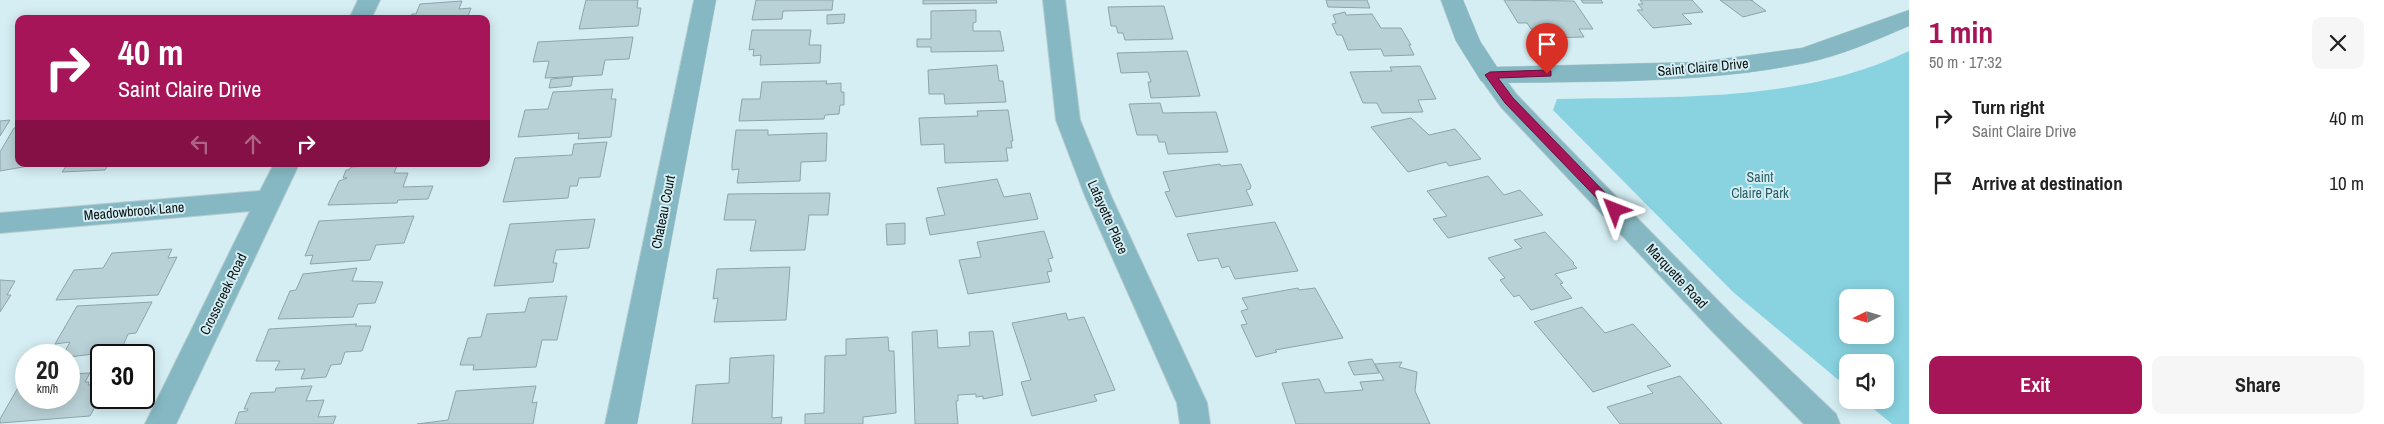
<!DOCTYPE html>
<html lang="en">
<head>
<meta charset="utf-8">
<style>
	:root { --surface:#fff; --page:#f6f6f6; --text:#222; --muted:#767676; --accent:#a51557 }
	body { margin:0; font-family:"Archivo Narrow",sans-serif; background:var(--page); color:var(--text); height:100vh; display:flex; flex-direction:column; font-size:19px; white-space:nowrap }
	* { box-sizing:border-box; margin:0 }
	p { font-size:16px; color:var(--muted) }
	.icon { flex:none; width:28px; height:28px; fill:none; stroke:currentColor; stroke-width:2; stroke-linecap:round; stroke-linejoin:round }
	.map { position:relative; flex:1; overflow:hidden }
	.sheet { display:flex; flex-direction:column; background:var(--surface); width:475px }
	.sheet>* { flex:none }
	.guide { position:absolute; left:15px; top:15px; width:475px; height:152px; border-radius:10px; box-shadow:0 2px 12px #0003; background:#a51557; color:#fff; overflow:hidden }
	.needle { width:32px; rotate:265deg }
	.fabs { position:absolute; left:1839px; top:289px; display:grid; gap:10px }
	.fabs a { display:grid; place-items:center; width:55px; height:55px; border-radius:10px; background:var(--surface); box-shadow:0 2px 12px #0003; font-size:25px }
	.speed { position:absolute; left:15px; top:344px; display:flex; gap:10px; font-size:25px; font-weight:700; text-align:center }
	.speed>* { display:grid; place-content:center; width:65px; height:65px; border-radius:50%; background:var(--surface); box-shadow:0 2px 12px #0003; line-height:1 }
	.speed small { font-size:12px; font-weight:400 }
	.speed .limit { border:2px solid #111; border-radius:8px; background:#fff; color:#111 }
	.pin { position:absolute; display:grid; place-items:center; width:42px; height:42px; color:#fff; margin:-51px -21px; border-radius:50% 50% 50% 0; rotate:-45deg; box-shadow:0 0 5px #0007 }
	.pin .icon { rotate:45deg }
	.me { position:absolute; width:55px; margin:-28px; rotate:315deg; stroke-linejoin:round; filter:drop-shadow(0 0 4px #0008) }
	.turn { display:flex; align-items:center; gap:18px; height:105px; padding:0 20px; font-size:22px }
	.turn .icon { width:65px; height:65px; stroke-width:2.5 }
	.turn b { display:block; font-size:35px; line-height:42px }
	.lanes { display:flex; align-items:center; height:48px; padding:0 20px; background:#0003; justify-content:center; gap:25px; direction:ltr }
	.lanes .off { opacity:.35 }
	.round { display:grid; place-items:center; flex:none; width:52px; height:52px; border-radius:10px; background:var(--page) }
	.summary { display:flex; align-items:center; justify-content:space-between; height:85px; padding:0 20px }
	h1 { font-size:30px; font-weight:700; line-height:38px; color:var(--accent) }
	.button { display:flex; gap:10px; margin-top:auto; padding:10px 20px }
	.button a { flex:1; height:58px; border-radius:10px; background:var(--accent); color:#fff; font-size:20px; font-weight:700; line-height:58px; text-align:center }
	.button a+a { background:var(--page); color:var(--text) }
	ul { padding:0; list-style:none }
	li { display:flex; align-items:center; gap:15px; height:65px; padding:0 20px }
	li div { flex:1 }
	li b { display:block; font-size:19px }
	li em { font-style:normal }
	main { display:flex; flex:1; min-height:0 }
	.map>svg:first-child { display:block }
	.green { fill:#89d3e1; fill-rule:evenodd }
	.building { fill:#b8d1d6; stroke:#8da5aa }
	.lines { fill:none; stroke-linecap:round; stroke-linejoin:round }
	.minor-casing { stroke:#b5cbcf; stroke-width:2 }
	.tertiary-casing { stroke:#b5cbcf; stroke-width:1 }
	.minor { fill:#85b8c2; fill-rule:evenodd }
	.tertiary { fill:#85b8c2; fill-rule:evenodd }
	.route { fill:#a51557; stroke:#6b0e39 }
	.labels { text-anchor:middle; stroke-width:4; stroke-linejoin:round; paint-order:stroke }
	.street-label { font-size:14px; fill:#0b1415; stroke:#d5eef3 }
	.park-label { font-size:14px; fill:#265f69; stroke:#d5eef3 }
</style>
</head>
<body>
<main>
<div class="map">
<svg width="1909" height="424" viewBox="0 0 1909 424">
	<rect width="100%" height="100%" fill="#d5eef3"/>
	<!-- green -->
	<path class="green" d="M1909,51v373h-17l-29,-24h22v-38h-37l-1,25 -114,-95 -180,-182 4,-11c118,-3 244,4 352,-48zM1848,298h37v37h-37z"/>
	<!-- building -->
	<g class="building">
		<path d="M586,0h52l-1,8h4l-3,18 -59,3z"/>
		<path d="M756,0h77l-1,10 -49,1 -1,8 -30,1z"/>
		<path d="M923,0h73l1,3 -74,1z"/>
		<path d="M1326,0h41l3,8 -42,-1z"/>
		<path d="M1504,0l70,1 19,28h-14l5,8 -38,1 -6,-9h-9l-4,-6h-9z"/>
		<path d="M1581,0h20l2,3h-20z"/>
		<path d="M1640,0h52l11,12 -21,2 10,10 -39,4 -16,-18h6l-5,-6h5z"/>
		<path d="M1720,0h33h-2l15,11 -23,6z"/>
		<path d="M462,1l-3,8 12,-1 -4,11h-57l2,-5h4l4,-10z"/>
		<path d="M1164,6l9,33 -48,1 -2,-7h-5l-2,-7h-5l-3,-19z"/>
		<path d="M976,10v12l-3,1v8h27l4,20 -73,1v-5h-14v-8h14v-28z"/>
		<path d="M1345,12l1,3 26,-1 9,14h20l10,17h-2l5,10 -30,1 -3,-7 -33,1 -6,-15h-5l-5,-11 4,-1 -3,-8z"/>
		<path d="M845,14l-1,9 -17,1v-9z"/>
		<path d="M752,30h59l-2,15h12l-1,18 -60,2 1,-10 -8,1 1,-7 -5,1z"/>
		<path d="M633,37l-4,22 -24,1 -3,15 -57,3 4,-17 -16,1 5,-20z"/>
		<path d="M1187,51l13,45 -49,2 -3,-16h3l-3,-10 -27,1 -4,-20z"/>
		<path d="M997,65l2,16h4l3,21 -61,2 -1,-10h-15l-1,-24z"/>
		<path d="M1420,66l16,33 -18,1 5,12 -41,1 -5,-10h-14l-13,-31 42,-1 -2,-4z"/>
		<path d="M573,77l-2,9 -22,2 2,-9z"/>
		<path d="M827,81l-1,3 15,-1v9h3v13h-4l-1,9 -14,1 -1,4 -85,2 3,-22h18l2,-17z"/>
		<path d="M613,89l-2,10h5l-5,38 -33,2 1,-6 -61,4 7,-27 23,-1 5,-17z"/>
		<path d="M1160,103l3,10 53,-1 12,40 -60,2 -3,-12h-6l-2,-7h-20l-8,-31z"/>
		<path d="M1008,110l5,31h-2l1,7h-6l2,13 -63,2 -1,-19 -23,1 -2,-27 59,-2 -1,-5z"/>
		<path d="M1411,118l18,17 26,-6 26,30 -32,7 -3,-4 -38,10 -37,-45z"/>
		<path d="M10,120l-10,16v-15z"/>
		<path d="M14,128h5v36h21l-40,7v-19z"/>
		<path d="M736,130h32v5l59,-2 -1,28 -25,1 -1,19 -63,2 2,-14 -7,1v-7z"/>
		<path d="M607,142l-7,35 -21,1 -2,8h-7l-2,12 -65,4 12,-44 57,-3 2,-11z"/>
		<path d="M56,164h53l-4,6 -43,2 5,-7h-12z"/>
		<path d="M139,164h32l-34,2z"/>
		<path d="M369,164h29l-4,9h14l-5,14 30,-1 -5,13 -30,1 -1,3 -69,2 11,-24 8,-3h-4l3,-8h3l2,-3 17,-1z"/>
		<path d="M1220,164l1,2 20,-2 10,22 -1,3 -4,1 7,15 -77,12 -11,-25 5,-1 -7,-19z"/>
		<path d="M1488,176l16,19 16,-5 23,25 -95,23 -15,-19 14,-3 -20,-25z"/>
		<path d="M997,179l7,18 26,-4 8,26 -108,16 -4,-17 19,-3 -8,-27z"/>
		<path d="M830,193l-2,22h-19l-4,35 -55,1 6,-31h-32l4,-26z"/>
		<path d="M414,216l-10,27 -28,2 -6,15 -60,4 3,-9 -8,1 14,-35z"/>
		<path d="M595,219l-6,29 -33,2 -3,13h4l-4,19 -59,4 16,-62z"/>
		<path d="M1275,222l23,49 -63,8 -6,-13 -7,2 -4,-10 -20,3 -11,-27z"/>
		<path d="M905,223v21l-18,1 -1,-21z"/>
		<path d="M1044,231l9,27 -5,1 4,12 -5,1 3,10 -82,12 -9,-34 22,-3 -4,-15z"/>
		<path d="M1545,232l29,31 -1,1 4,4 -22,6 8,9 -3,1 12,14 -41,12 -12,-15 -5,2 -14,-17 5,-2 -17,-20 34,-10 -8,-8z"/>
		<path d="M172,249l-4,9 9,-1 -19,38 -102,5 18,-30 29,-2 9,-15z"/>
		<path d="M790,267l-4,53 -72,2 4,-24 -5,1 4,-30z"/>
		<path d="M357,268l-5,13 31,1 -8,21 -17,1 -5,13 -75,2 12,-28 6,-1 7,-16z"/>
		<path d="M0,280l15,1 -8,14h4l-11,17z"/>
		<path d="M1298,288l1,2 16,-2 28,50 -68,12 2,2 -21,5 -15,-32 6,-1 -6,-13 7,-2 -6,-11z"/>
		<path d="M567,296l-10,44h-15l-6,27 -63,3 1,-5h-14l8,-27 13,-1 6,-23 38,-2 4,-14z"/>
		<path d="M152,302l-16,31 -8,1 -5,12 -5,5 -49,6 -6,-2 7,-13 -15,2 22,-38z"/>
		<path d="M1582,307l23,26 28,-9 38,42 -78,26 -59,-70z"/>
		<path d="M1066,313l2,7 16,-3 31,73 -21,5 3,6 -65,15 -11,-34 10,-2 -19,-57z"/>
		<path d="M357,324l-2,2h16l-9,25 -17,1 -4,12 -10,1 -5,12 -25,2 4,-10 -30,1 5,-9h-24l13,-32z"/>
		<path d="M937,330l1,18 32,-2 -1,-14 24,-1 10,64 -20,4v-3l-7,1v-3l-18,1v6h-2l2,23h-43l-3,-92z"/>
		<path d="M888,337l1,14h5l2,62 -33,4v7h-58v-10l19,-1 1,-57 21,-1v-16z"/>
		<path d="M774,355l-2,63 10,-1 -1,7h-89l4,-39 33,-2 1,-25z"/>
		<path d="M1372,359l7,14 -25,2 -6,-13z"/>
		<path d="M1402,362l-3,5 18,5 -2,19 15,33h-134l-14,-41 37,-4 6,14 38,-3 -3,-8 24,-2 -9,-16z"/>
		<path d="M90,373l-5,9h4l-1,3 13,-1v11l-11,21 -90,7v-4l23,-40 3,-1v20h43v-24z"/>
		<path d="M1680,376l42,48h-102l-13,-17 46,-14 -6,-7z"/>
		<path d="M312,386l-6,15 18,-1 -6,17 18,-1 -3,8h-98l4,-12 8,-1 1,-2h-4l7,-16 24,-1 1,-4z"/>
		<path d="M536,386l-4,17 5,-1 -4,22h-116l31,-4 8,-29z"/>
	</g>
	<g class="lines">
		<!-- minor casing -->
		<g class="minor-casing">
			<g id="minor">
				<path d="M358,0h22l-9,19h-22z"/>
				<path d="M1043,0h22l15,120 31,76 96,207 3,21h-30l-3,-21 -92,-207 -29,-76z"/>
				<path d="M1490,67l8,3 19,25 27,28 190,194 102,97 4,10h-36l-90,-91 -213,-226 -23,-32 4,-5z"/>
				<path d="M274,164h25l-123,260h-31l105,-213 -250,22v-20l260,-22z"/>
			</g>
		</g>
		<!-- tertiary casing -->
		<g class="tertiary-casing">
			<g id="tertiary">
				<path d="M694,0h22l-79,424h-32z"/>
				<path d="M1441,0h22l17,41 17,26 203,-5 102,-14 107,-38v16c-33,14 -69,30 -104,37 -103,21 -210,18 -315,20l-9,-2 -25,-40z"/>
			</g>
		</g>
		<!-- minor -->
		<use href="#minor" class="minor"/>
		<!-- tertiary -->
		<use href="#tertiary" class="tertiary"/>
	</g>
	<!-- route -->
	<path class="route" d="M1547,70l4,1v5l-53,2 15,20 106,109v6h-8l-106,-110 -20,-28 5,-3z"/>
	<g class="labels">
		<!-- street labels -->
		<g class="street-label">
			<text transform="translate(1703 67) rotate(-5)" y="5">Saint Claire Drive</text>
			<text transform="translate(134 211) rotate(-5)" y="5">Meadowbrook Lane</text>
			<text transform="translate(663 212) rotate(-79)" y="5">Chateau Court</text>
			<text transform="translate(1108 217) rotate(66)" y="5">Lafayette Place</text>
			<text transform="translate(1677 276) rotate(47)" y="5">Marquette Road</text>
			<text transform="translate(223 294) rotate(-64)" y="5">Crosscreek Road</text>
		</g>
		<!-- park labels -->
		<g class="park-label">
			<text x="1760" y="182">Saint<tspan x="1760" dy="16">Claire Park</tspan></text>
		</g>
	</g>
</svg>
<div class="fabs">
<a><svg class="needle" viewBox="-14 -14 28 28"><path d="M0-13l5 13h-10z" fill="#e53935"/><path d="M0 13l5-13h-10z" fill="#767676"/></svg></a>
<a><svg class="icon" aria-label="sound" viewBox="0 0 24 24"><path d="M4 9h4l5-4v14l-5-4H4zM17 9q2 3 0 6"/></svg></a>
</div>
<div class="speed"><div>20<small>km/h</small></div><div class="limit">30</div></div>
<div class="pin" style="left:1547px;top:74px;background:#d93025"><svg class="icon" aria-label="arrive" viewBox="0 0 24 24"><path d="M6 21V4h12l-3 4 3 4H6"/></svg></div>
<svg class="me" style="left:1615px;top:210px" viewBox="-20 -20 40 40"><path d="M0-17L14 15 0 8-14 15z" fill="#a51557" stroke="#fff" stroke-width="4"/></svg>
<div class="guide">
<div class="turn"><svg class="icon" aria-label="right" viewBox="0 0 24 24"><path d="M7 20v-9h11M14 6l5 5-5 5"/></svg><div><b>40 m</b>Saint Claire Drive</div></div>
<div class="lanes"><svg class="icon off" aria-label="left" viewBox="0 0 24 24"><path d="M17 20v-9H6M10 6l-5 5 5 5"/></svg><svg class="icon off" aria-label="ahead" viewBox="0 0 24 24"><path d="M12 20V5M6 11l6-6 6 6"/></svg><svg class="icon" aria-label="right" viewBox="0 0 24 24"><path d="M7 20v-9h11M14 6l5 5-5 5"/></svg></div>
</div>
</div>
<section class="sheet">
<div class="summary"><div><h1>1 min</h1><p>50 m · 17:32</p></div><a class="round"><svg class="icon" aria-label="close" viewBox="0 0 24 24"><path d="M6 6l12 12M18 6L6 18"/></svg></a></div>
<ul>
<li><svg class="icon" aria-label="right" viewBox="0 0 24 24"><path d="M7 20v-9h11M14 6l5 5-5 5"/></svg><div><b>Turn right</b><p>Saint Claire Drive</p></div><em>40 m</em></li>
<li><svg class="icon" aria-label="arrive" viewBox="0 0 24 24"><path d="M6 21V4h12l-3 4 3 4H6"/></svg><div><b>Arrive at destination</b></div><em>10 m</em></li>
</ul>
<div class="button"><a>Exit</a><a>Share</a></div>
</section>
</main>
</body>
</html>
